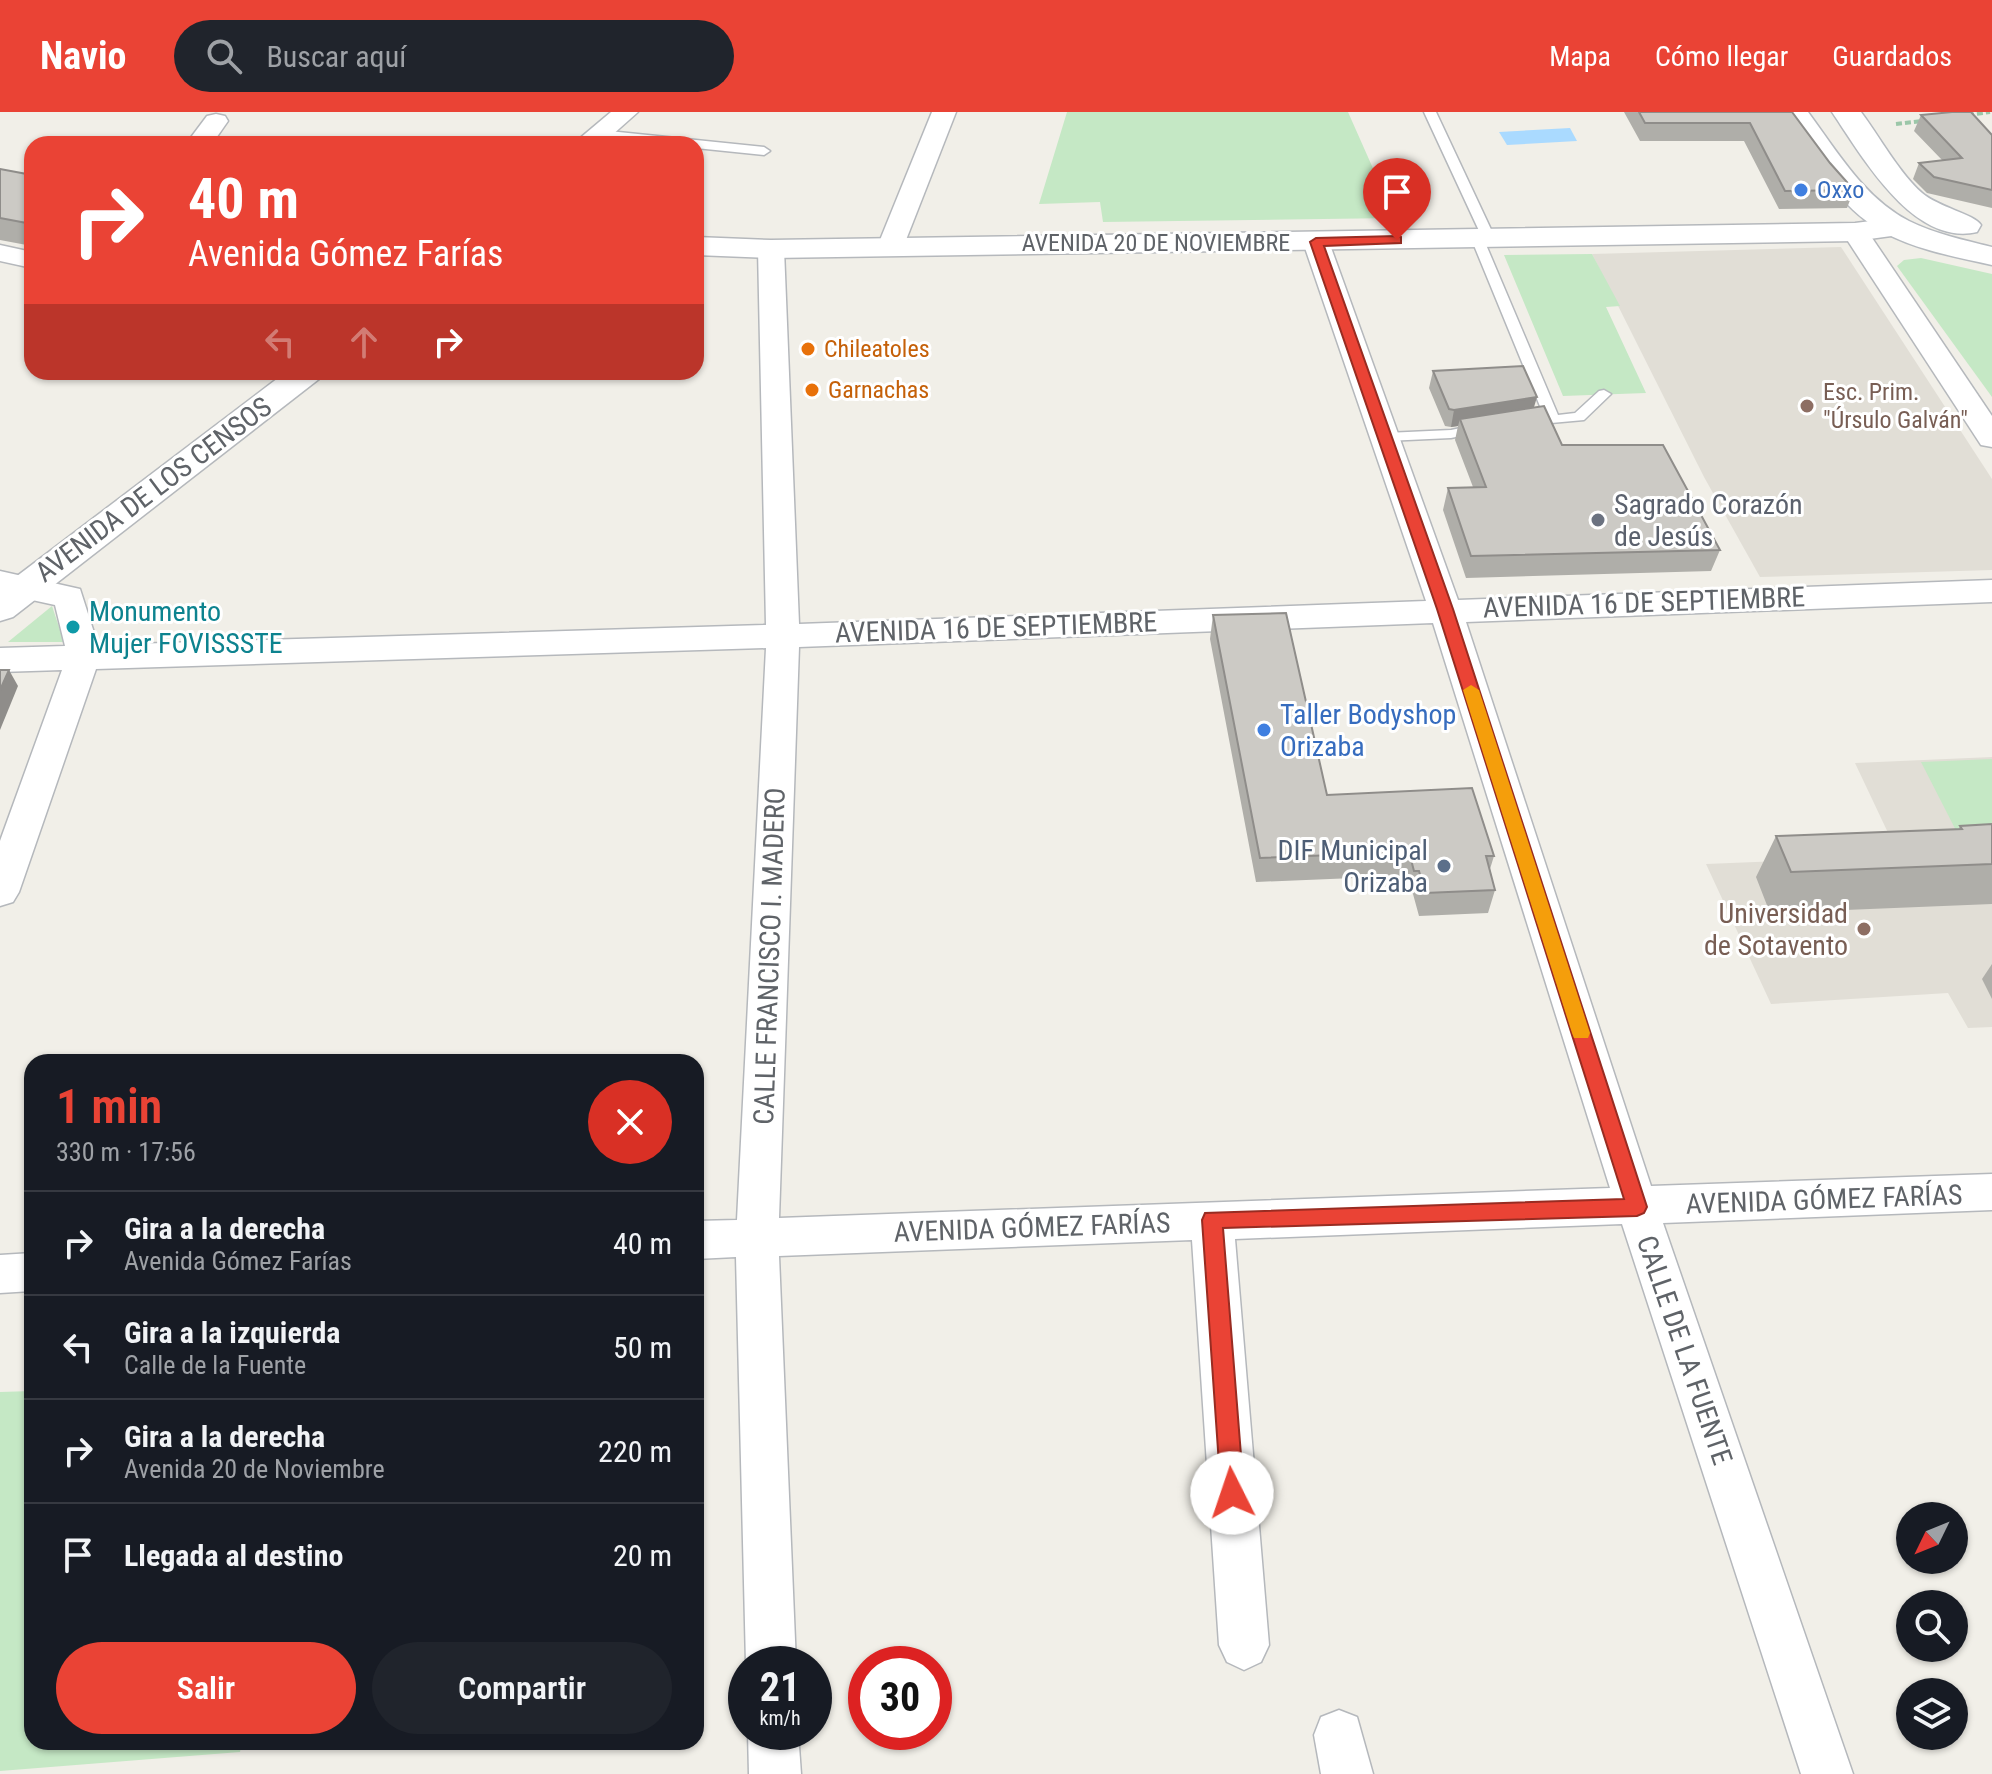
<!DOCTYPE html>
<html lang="es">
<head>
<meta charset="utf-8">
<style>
	:root { --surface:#171b24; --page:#20242c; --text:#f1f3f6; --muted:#9ea1a6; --line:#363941; --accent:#ea4335 }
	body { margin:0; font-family:"Roboto Condensed",sans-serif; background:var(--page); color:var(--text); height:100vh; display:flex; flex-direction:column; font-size:30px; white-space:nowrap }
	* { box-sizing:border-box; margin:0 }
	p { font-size:26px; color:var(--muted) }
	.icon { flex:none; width:44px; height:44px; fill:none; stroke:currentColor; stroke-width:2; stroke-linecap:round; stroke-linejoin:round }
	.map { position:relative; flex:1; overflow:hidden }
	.side { position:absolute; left:24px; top:942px; width:680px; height:696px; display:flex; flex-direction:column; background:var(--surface); border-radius:24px; box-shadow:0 2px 6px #0004 }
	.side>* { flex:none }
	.hud { position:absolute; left:24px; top:24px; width:680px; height:244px; border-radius:24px; box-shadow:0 2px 6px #0004; background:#ea4335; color:#fff; overflow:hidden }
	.needle { width:52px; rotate:227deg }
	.tools { position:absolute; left:1896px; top:1390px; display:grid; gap:16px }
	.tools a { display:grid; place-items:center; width:72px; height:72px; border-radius:50%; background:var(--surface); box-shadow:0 2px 6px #0004; font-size:40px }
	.speed { position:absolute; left:728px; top:1534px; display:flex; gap:16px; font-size:40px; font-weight:700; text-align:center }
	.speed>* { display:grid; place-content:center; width:104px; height:104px; border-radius:50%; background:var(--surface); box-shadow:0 2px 6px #0004; line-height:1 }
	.speed small { font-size:20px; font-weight:400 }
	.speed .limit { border:12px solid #d22; background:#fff; color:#111 }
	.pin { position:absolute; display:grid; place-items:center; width:68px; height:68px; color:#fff; margin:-82px -34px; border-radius:50% 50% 50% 0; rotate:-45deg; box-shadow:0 0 8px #0007 }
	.pin .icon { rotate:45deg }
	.me { position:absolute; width:88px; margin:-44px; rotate:356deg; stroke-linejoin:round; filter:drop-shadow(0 0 6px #0008) }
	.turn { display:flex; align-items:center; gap:28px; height:168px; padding:0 32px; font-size:36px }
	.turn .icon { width:104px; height:104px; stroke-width:2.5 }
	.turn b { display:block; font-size:56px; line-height:68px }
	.lanes { display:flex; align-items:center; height:76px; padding:0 32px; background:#0003; justify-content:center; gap:40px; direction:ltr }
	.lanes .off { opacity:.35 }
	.round { display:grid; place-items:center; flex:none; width:84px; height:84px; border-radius:42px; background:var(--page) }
	.summary { display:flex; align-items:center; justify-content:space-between; height:136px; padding:0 32px }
	h1 { font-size:48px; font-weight:600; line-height:60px; color:var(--accent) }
	.button { display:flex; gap:16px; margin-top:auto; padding:16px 32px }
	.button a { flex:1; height:92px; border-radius:48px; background:var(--accent); color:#fff; font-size:32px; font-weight:600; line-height:92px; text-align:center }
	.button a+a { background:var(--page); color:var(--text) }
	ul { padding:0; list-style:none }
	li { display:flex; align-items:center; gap:24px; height:104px; padding:0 32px; border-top:2px solid var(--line) }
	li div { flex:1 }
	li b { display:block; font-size:30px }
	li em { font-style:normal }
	header { display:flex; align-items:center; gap:48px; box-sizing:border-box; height:112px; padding:0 40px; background:var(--accent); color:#fff }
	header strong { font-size:38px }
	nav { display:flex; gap:44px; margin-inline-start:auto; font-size:28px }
	.search { width:560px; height:72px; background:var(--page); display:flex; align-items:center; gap:20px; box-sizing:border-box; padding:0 28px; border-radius:44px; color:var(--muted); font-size:30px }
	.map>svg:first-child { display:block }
	.education { fill:#e1ded6 }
	.green { fill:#c5e8c5 }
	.water { fill:#aadaff }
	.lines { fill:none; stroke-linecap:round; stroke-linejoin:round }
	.service-casing { stroke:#b5b8bc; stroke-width:3 }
	.minor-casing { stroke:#b5b8bc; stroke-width:3 }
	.tertiary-casing { stroke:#b5b8bc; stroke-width:3 }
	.secondary-casing { stroke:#b6babf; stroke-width:3 }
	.path { stroke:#9cc7a9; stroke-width:4; stroke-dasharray:6 3; stroke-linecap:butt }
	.service { fill:#fff; fill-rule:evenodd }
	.minor { fill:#fff; fill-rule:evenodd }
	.tertiary { fill:#fff; fill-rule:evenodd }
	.secondary { fill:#fff; fill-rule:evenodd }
	.wall { fill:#afaea9 }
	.shaded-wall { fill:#8f8d8a }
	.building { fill:#cccac5; stroke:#8f8d8a; stroke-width:2 }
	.route { fill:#ea4335; stroke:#982c22; stroke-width:2 }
	.slow { fill:#f59e0b }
	.shop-dot { fill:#3f7fe0; stroke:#fff; stroke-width:3 }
	.food-dot { fill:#e8710a; stroke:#fff; stroke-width:3 }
	.education-dot { fill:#8d6e63; stroke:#fff; stroke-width:3 }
	.worship-dot { fill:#6b7280; stroke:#fff; stroke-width:3 }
	.culture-dot { fill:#0f9aa8; stroke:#fff; stroke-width:3 }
	.service-dot { fill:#5c6f8a; stroke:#fff; stroke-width:3 }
	.labels { text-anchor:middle; stroke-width:6; stroke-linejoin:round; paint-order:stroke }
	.far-shop-label { font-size:24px; fill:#366cbe; stroke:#fff; text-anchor:start }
	.far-street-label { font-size:24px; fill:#5f6368; stroke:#fff }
	.far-food-label { font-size:24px; fill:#c56008; stroke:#fff; text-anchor:start }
	.far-education-label { font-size:24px; fill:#785e54; stroke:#fff; text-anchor:start }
	.street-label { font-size:28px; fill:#5f6368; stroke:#fff }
	.worship-label { font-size:28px; fill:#5b616d; stroke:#fff; text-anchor:start }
	.culture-label { font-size:28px; fill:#0d838f; stroke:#fff; text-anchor:start }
	.shop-label { font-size:28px; fill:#366cbe; stroke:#fff; text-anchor:start }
	.service-label { font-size:28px; fill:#4e5e75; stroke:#fff; text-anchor:end }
	.education-label { font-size:28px; fill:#785e54; stroke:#fff; text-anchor:end }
</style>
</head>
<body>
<header>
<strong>Navio</strong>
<div class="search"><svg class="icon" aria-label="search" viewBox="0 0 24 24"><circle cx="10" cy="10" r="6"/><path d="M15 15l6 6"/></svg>Buscar aquí</div>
<nav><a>Mapa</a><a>Cómo llegar</a><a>Guardados</a></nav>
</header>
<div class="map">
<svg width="1992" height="1662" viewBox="0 0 1992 1662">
	<rect width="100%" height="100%" fill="#f1efe8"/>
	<!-- education -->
	<g class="education">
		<path d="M1841,135l151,232v91l-232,7 -56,-100 -112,-223z"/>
		<path d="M1992,645v270l-24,1 -20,-35 -177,11 -65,-140 193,-8 -44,-93z"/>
	</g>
	<!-- green -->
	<g class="green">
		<path d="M1067,0h281l47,106 -292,4 -3,-20 -61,2z"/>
		<path d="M1592,142l28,52 -14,1 40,86 -83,3 -59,-141z"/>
		<path d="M1921,146l71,16v123l-95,-131 7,-6z"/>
		<path d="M52,494l12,36h-56z"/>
		<path d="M1992,647v92l-25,1 -46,-90z"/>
		<path d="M32,1279v351h210l-2,10 -240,19v-379z"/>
	</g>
	<!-- water -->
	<path class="water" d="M1570,16l7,13 -70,4 -8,-13z"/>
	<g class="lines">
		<!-- service casing -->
		<g class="service-casing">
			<g id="service">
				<path d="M1424,0h12l59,126 -6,4 -5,-2 74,175 17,-2 24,-22 5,-1 7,4 -27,26 -55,5 -7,-4 7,-4 15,-1 -73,-178 10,-3z"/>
				<path d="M599,18l165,17 6,4 -6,4 -68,-7v-4h-35l-66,-7v-6z"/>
				<path d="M1480,312l7,4 -2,3 -34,7 -65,3 -7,-4 7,-4 65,-3z"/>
			</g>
		</g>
		<!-- minor casing -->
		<g class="minor-casing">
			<g id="minor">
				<path d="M611,0h27l-36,32h-29z"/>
				<path d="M932,0h24l-52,133 -4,6h-18l-4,-6z"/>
				<path d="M216,2l9,2 3,5 -16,23h-26l21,-28z"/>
				<path d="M1855,112l9,2 128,190v31l-11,-2 -139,-213 4,-6z"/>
				<path d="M1316,122l9,2 4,6 129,358 534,-20v22l-526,20 185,564 341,-12v36l-329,13 190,551h-52l-179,-550 -387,15 34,406 -8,17 -17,8 -17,-8 -8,-17 -27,-405 -413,16 17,408h-50l-10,-407 -40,2v-38l41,-1 29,-572 -670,21 -77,223 -6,10 -13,4v-65l62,-171 -62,2v-24l65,-2 -10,-41 -55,-12v-22l80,18 18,56 668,-20 -8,-376 3,-6h20l3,6 15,375 627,-23 -123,-359 4,-6zM1433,511l177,565 -831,30 20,-571z"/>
				<path d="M0,133l32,7v16l-32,-7z"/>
				<path d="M32,1141v38l-32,2v-38z"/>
				<path d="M1339,1598l18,7 16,57h-52l-7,-39 7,-18z"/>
				<path d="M748,1620h50l3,42h-52z"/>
			</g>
		</g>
		<!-- tertiary casing -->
		<g class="tertiary-casing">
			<g id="tertiary">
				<path d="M1895,106l11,2 4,7 -4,7 -51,7 -1084,17 -75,-3v-18l75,3 1084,-17z"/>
				<path d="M286,260h38l-5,7 -306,238 -13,4v-32z"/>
			</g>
		</g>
		<!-- secondary casing -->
		<g class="secondary-casing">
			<g id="secondary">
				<path d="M1779,0h29c29,39 56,86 101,109 26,13 55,19 83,26v18c-36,-8 -75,-15 -107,-32 -47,-25 -77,-79 -106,-121z"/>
				<path d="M1832,0h29c18,24 39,62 61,81 16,14 52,21 59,32l-4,7c-64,15 -115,-76 -145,-120z"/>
			</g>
		</g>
		<!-- path -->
		<g class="path">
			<path d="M1968,3l22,-3"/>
			<path d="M1896,12l26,-3"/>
		</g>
		<!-- service -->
		<use href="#service" class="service"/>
		<!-- minor -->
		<use href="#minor" class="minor"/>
		<!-- tertiary -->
		<use href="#tertiary" class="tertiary"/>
		<!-- secondary -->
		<use href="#secondary" class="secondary"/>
	</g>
	<!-- wall -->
	<g class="wall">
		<path d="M1624,0h168l38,51 24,27 -7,18 -68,1 -35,-68h-104z"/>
		<path d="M1921,3l71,20v73l-65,-15 -14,-14 6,-16 23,-3 -28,-29z"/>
		<path d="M0,57l32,6v71l-32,-6z"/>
		<path d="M1433,259l101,36 28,38 158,105 -9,21 -245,7 -23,-68 5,-22 25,-1 -18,-47 3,-14 -7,1 -6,-1 -16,-38z"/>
		<path d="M1213,503l114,180 167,61 -4,13 5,21 -7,23 -69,3 -6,-22h-6l-5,-18 -146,6 -46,-243z"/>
		<path d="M1992,712v80l-222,9 -14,-36 20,-41 182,-6 2,-4z"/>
		<path d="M1992,852v35l-10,-20z"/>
	</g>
	<!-- shaded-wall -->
	<g class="shaded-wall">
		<path d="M1537,285l-5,17 -72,5 -2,7 -7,1 3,-17z"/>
		<path d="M9,558l9,16 -18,44v-40z"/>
	</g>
	<!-- building -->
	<g class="building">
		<path d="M1639,0h153l38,51 24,27 -69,1 -35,-68h-105z"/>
		<path d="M1952,0h19l21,23v55l-58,-13 -15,-14 43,-5 -41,-43z"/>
		<path d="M0,57l32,6 -3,4h3v45l-32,-6z"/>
		<path d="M1523,254l14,31 -83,13 -5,-1 -16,-38z"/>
		<path d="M1544,294l18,39h101l57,105 -249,6 -23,-68 38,-1 -26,-68z"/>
		<path d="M1286,501l41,182 145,-7 22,68h-8l9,34 -70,3 -6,-22h-5l-5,-19 -149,6 -47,-243z"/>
		<path d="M0,558h9l-9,20z"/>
		<path d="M1992,712v40l-201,8 -15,-36 186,-7 -2,-3z"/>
	</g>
	<!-- route -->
	<path class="route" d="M1397,124l4,1v6l-77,3 129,363 194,598 -3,6 -7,3 -414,12 21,265 -4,8 -8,3 -8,-3 -3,-8 -19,-273 3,-7 419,-14 -187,-590 -127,-367 6,-4z"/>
	<!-- slow -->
	<path class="slow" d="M1471,573l8,5 111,343 -2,5h-14l-2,-5 -109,-343z"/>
	<!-- markers -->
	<g class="shop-dot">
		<circle cx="1801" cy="78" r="8"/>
		<circle cx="1264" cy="618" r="8"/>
	</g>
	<g class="food-dot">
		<circle cx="808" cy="237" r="8"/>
		<circle cx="812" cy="278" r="8"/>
	</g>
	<g class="education-dot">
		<circle cx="1807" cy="294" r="8"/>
		<circle cx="1864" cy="817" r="8"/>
	</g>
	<circle class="worship-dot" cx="1598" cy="408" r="8"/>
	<circle class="culture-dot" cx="73" cy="515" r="8"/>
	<circle class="service-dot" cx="1444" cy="754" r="8"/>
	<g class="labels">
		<!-- far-shop labels -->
		<g class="far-shop-label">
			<text x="1817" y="86">Oxxo</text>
		</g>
		<!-- far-street labels -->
		<g class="far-street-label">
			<text x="1156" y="139">AVENIDA 20 DE NOVIEMBRE</text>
		</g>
		<!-- far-food labels -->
		<g class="far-food-label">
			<text x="824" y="245">Chileatoles</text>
			<text x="828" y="286">Garnachas</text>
		</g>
		<!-- far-education labels -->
		<g class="far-education-label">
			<text x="1823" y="288">Esc. Prim.<tspan x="1823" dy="28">"Úrsulo Galván"</tspan></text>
		</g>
		<!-- street labels -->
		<g class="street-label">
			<text transform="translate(153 377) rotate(-37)" y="10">AVENIDA DE LOS CENSOS</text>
			<text transform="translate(1644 490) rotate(-2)" y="10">AVENIDA 16 DE SEPTIEMBRE</text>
			<text transform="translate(996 515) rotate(-2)" y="10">AVENIDA 16 DE SEPTIEMBRE</text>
			<text transform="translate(769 844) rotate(-88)" y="10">CALLE FRANCISCO I. MADERO</text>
			<text transform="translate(1824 1087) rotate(-2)" y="10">AVENIDA GÓMEZ FARÍAS</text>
			<text transform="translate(1032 1115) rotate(-2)" y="10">AVENIDA GÓMEZ FARÍAS</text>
			<text transform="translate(1685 1238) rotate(71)" y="10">CALLE DE LA FUENTE</text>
		</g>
		<!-- worship labels -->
		<g class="worship-label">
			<text x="1614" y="402">Sagrado Corazón<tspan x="1614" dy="32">de Jesús</tspan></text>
		</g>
		<!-- culture labels -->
		<g class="culture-label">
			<text x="89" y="509">Monumento<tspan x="89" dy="32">Mujer FOVISSSTE</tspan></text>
		</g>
		<!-- shop labels -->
		<g class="shop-label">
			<text x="1280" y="612">Taller Bodyshop<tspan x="1280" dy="32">Orizaba</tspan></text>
		</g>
		<!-- service labels -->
		<g class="service-label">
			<text x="1428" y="748">DIF Municipal<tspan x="1428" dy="32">Orizaba</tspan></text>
		</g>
		<!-- education labels -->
		<g class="education-label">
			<text x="1848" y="811">Universidad<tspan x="1848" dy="32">de Sotavento</tspan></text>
		</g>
	</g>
</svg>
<div class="tools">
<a><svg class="needle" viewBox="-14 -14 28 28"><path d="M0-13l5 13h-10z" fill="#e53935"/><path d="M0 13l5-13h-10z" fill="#9ea1a6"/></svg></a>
<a><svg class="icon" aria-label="search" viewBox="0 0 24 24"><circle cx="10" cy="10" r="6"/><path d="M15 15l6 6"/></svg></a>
<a><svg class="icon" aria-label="layers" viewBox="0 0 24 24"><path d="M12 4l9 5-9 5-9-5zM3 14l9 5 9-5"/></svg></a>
</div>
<div class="speed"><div>21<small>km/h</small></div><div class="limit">30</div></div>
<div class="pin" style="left:1397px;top:128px;background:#d93025"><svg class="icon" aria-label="arrive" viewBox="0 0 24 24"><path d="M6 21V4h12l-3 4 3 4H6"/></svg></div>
<svg class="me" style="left:1232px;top:1381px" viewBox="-20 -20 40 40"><circle r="19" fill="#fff"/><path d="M0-13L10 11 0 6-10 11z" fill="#ea4335"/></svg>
<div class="hud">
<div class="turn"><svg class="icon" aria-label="right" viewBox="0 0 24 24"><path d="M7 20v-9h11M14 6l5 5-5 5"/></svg><div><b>40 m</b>Avenida Gómez Farías</div></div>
<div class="lanes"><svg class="icon off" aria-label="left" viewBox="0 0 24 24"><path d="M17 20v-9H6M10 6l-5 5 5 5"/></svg><svg class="icon off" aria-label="ahead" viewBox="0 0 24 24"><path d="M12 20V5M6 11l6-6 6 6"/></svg><svg class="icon" aria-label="right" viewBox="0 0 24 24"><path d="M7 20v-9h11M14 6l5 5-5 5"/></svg></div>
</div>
<section class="side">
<div class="summary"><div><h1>1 min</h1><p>330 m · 17:56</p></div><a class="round" style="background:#d93025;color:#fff"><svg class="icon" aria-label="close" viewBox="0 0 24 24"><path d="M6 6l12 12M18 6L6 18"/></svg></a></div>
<ul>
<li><svg class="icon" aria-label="right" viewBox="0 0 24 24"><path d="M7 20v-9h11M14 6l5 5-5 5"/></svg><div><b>Gira a la derecha</b><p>Avenida Gómez Farías</p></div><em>40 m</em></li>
<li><svg class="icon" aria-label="left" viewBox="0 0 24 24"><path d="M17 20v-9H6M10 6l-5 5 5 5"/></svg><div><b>Gira a la izquierda</b><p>Calle de la Fuente</p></div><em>50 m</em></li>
<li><svg class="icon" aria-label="right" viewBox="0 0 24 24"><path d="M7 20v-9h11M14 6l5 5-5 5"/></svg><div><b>Gira a la derecha</b><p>Avenida 20 de Noviembre</p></div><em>220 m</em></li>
<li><svg class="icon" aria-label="arrive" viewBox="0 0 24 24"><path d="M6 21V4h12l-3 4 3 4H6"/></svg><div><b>Llegada al destino</b></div><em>20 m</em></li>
</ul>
<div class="button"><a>Salir</a><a>Compartir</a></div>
</section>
</div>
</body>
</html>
